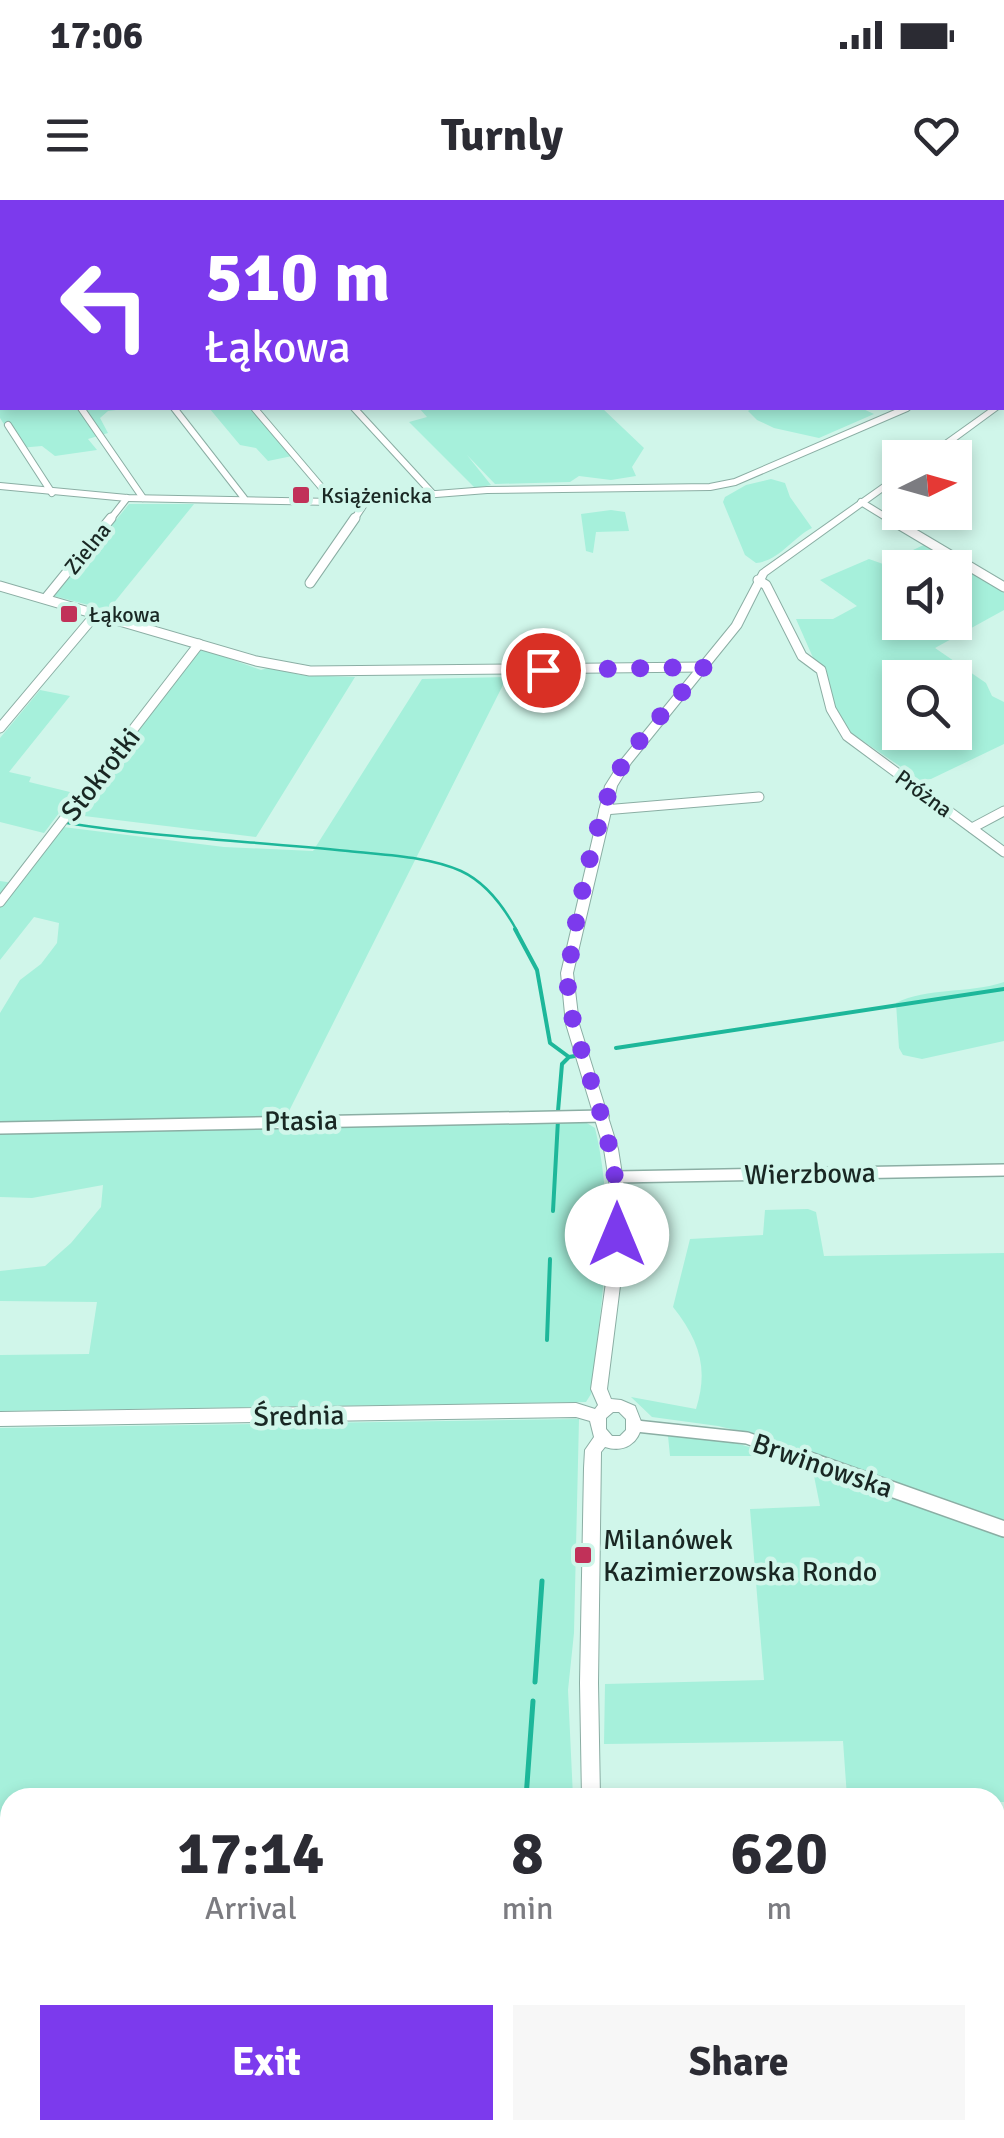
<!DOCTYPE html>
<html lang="en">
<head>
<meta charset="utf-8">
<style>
	:root { --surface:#fff; --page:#f7f7f7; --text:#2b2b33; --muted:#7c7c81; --accent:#7c3aed }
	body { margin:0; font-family:Signika,sans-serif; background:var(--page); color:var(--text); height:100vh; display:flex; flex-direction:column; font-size:38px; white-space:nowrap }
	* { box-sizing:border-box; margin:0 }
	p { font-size:32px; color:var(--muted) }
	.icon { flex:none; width:55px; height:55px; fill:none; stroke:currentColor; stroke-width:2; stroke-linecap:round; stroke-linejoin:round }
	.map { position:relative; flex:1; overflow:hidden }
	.side { position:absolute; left:0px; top:1588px; width:1005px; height:352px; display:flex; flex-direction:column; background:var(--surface); border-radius:30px 30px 0 0; box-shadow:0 5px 15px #0003 }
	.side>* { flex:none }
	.banner { position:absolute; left:0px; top:0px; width:1005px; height:210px; box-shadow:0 5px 15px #0003; background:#7c3aed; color:#fff; overflow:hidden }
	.needle { width:65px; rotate:85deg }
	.buttons { position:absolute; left:882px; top:240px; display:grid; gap:20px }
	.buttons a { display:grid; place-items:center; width:90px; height:90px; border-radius:0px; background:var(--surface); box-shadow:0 5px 15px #0003; font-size:50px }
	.pin { position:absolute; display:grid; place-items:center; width:85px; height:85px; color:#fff; margin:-42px; border:5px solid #fff; border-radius:50%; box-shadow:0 2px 10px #0007 }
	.me { position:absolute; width:110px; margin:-55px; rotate:0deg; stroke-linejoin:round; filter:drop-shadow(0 0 8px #0008) }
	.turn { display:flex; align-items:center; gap:35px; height:210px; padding:0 40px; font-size:45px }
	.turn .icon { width:130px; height:130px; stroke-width:2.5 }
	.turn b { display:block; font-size:70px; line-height:85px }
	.eta { display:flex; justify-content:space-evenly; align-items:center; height:170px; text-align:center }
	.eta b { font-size:60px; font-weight:800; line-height:70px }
	.button { display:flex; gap:20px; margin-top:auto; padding:20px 40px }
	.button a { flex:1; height:115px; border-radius:0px; background:var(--accent); color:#fff; font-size:40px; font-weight:800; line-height:115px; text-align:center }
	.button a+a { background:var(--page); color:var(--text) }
	.status { display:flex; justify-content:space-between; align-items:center; height:70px; padding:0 50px; background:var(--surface); direction:ltr }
	.status svg { height:28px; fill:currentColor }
	header { display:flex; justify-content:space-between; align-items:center; height:130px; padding:0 40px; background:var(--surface); font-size:45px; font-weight:800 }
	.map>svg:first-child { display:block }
	.green { fill:#a6f0db; fill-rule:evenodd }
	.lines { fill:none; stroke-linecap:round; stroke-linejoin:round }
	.stream-far2 { stroke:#1db79a; stroke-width:2.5 }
	.stream-far1 { stroke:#1db79a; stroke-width:4 }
	.stream { stroke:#1db79a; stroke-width:5 }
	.minor-far3-casing { stroke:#8baea4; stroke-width:8 }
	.minor-far2-casing { stroke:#8baea4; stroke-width:11 }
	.minor-far1-casing { stroke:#8baea4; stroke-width:14 }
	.minor-casing { stroke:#8baea4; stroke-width:18 }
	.tertiary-casing { stroke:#8baea4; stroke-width:2 }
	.minor-far3 { stroke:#fff; stroke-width:6 }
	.minor-far2 { stroke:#fff; stroke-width:9 }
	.minor-far1 { stroke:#fff; stroke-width:11 }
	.minor { stroke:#fff; stroke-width:15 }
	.tertiary { fill:#fff; fill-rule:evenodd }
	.route { stroke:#7c3aed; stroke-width:18; stroke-dasharray:0 32.4 }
	.poi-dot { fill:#c13159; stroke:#d0f6ea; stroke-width:4 }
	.labels { text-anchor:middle; stroke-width:9; stroke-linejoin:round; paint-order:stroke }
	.far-poi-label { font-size:22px; fill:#192723; stroke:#d0f6ea; text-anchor:start }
	.far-street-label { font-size:22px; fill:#192723; stroke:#d0f6ea }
	.street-label { font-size:28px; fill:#192723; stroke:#d0f6ea }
	.poi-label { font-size:28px; fill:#192723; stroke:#d0f6ea; text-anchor:start }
</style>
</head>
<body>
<div class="status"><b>17:06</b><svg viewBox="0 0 49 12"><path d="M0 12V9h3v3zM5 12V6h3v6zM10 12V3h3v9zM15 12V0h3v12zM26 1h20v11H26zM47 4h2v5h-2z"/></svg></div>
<header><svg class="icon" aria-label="menu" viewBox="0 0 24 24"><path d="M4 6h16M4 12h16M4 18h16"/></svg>Turnly<svg class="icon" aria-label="heart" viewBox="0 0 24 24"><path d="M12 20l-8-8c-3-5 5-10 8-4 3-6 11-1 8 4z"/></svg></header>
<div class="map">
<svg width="1004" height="1938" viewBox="0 0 1004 1938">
	<rect width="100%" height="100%" fill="#d0f6ea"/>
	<!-- green -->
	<g class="green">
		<path d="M0,168l2,40h130l-24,3 -8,7 8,15 -20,6 9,11 -42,6 -13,-10 -23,2 -19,-30z"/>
		<path d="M209,208h48l40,47 -29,6 -12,-13 -16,-3z"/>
		<path d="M419,208h183l42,40 -12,19 4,9 -25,4 -32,-4 -9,6 -75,2 -28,-29 24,30 -16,3 -66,-66 18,-5z"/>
		<path d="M753,208h108l13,6 -55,24 -45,-10 -17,-8 -9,-9z"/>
		<path d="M771,279l14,4 5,14 22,31c-20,10 -33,33 -56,35l-11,-8 -22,-53 2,-5 21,-12z"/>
		<path d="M129,304h65l-86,106 -54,-14z"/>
		<path d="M611,310l14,2 4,19 -33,1 -3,21 -7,-2 -5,-37z"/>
		<path d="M928,343l76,46v21l-69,38 51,35 6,13 12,6v42l-73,35 -11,1 -76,-52 -48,-109h37l24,-13 -37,-26 49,-21 14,5zM900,368h55v54h-55zM900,478h55v54h-55z"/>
		<path d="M203,449l58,21 10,-3 29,8 55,2 -99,160 -180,-22 121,-165z"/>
		<path d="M507,477l-221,440 296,3 13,8c22,91 6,175 -4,266l-5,8 -586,9v-56l89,-1 8,-52 -97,-1v-30l45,-5 26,-23 30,-36 2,-22 -71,13 -32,-1v-184l20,-33 21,-16 16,-21 2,-20 -25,-6 -34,43v-79l20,3 43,-57 161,20 89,4 109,-172z"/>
		<path d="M40,490l30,6 -61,76 22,5 -2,5 45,11 -30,40 -44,-11v-84z"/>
		<path d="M1004,782v59l-82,18 -19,-4 -4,-7 -3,-45c31,-16 73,-9 108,-21z"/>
		<path d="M808,1009l8,3 8,44 180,-3v272l-236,-87 -50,-12 -66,-9 -21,-20 65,12c13,-41 3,-69 -23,-102l17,-68 73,-4 2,-25z"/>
		<path d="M579,1219l-5,214 -6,57 5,107 -563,1v332h573v8h-583v-710z"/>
		<path d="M668,1236c34,3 72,3 103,20h-101z"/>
		<path d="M813,1271l191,65v266h-9v-4l-148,-1 -4,-56 -239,3 1,-60 159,-4 -14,-171 70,-3z"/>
		<rect x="995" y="1755" width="9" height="101"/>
	</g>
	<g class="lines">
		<!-- stream-far2 -->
		<path class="stream-far2" d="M67,623c93,15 187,18 281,28 35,4 80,5 113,20 26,12 43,36 56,60"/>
		<!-- stream-far1 -->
		<g class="stream-far1">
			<path d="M515,729l22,41 13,73 19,14 6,-1"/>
			<path d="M616,848l388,-59"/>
			<path d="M558,911l4,-47 6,-6"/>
			<path d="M553,1011l5,-91"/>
			<path d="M547,1140l3,-81"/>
		</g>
		<!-- stream -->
		<g class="stream">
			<path d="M535,1482l7,-101"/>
			<path d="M526,1598l7,-97"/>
		</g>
		<!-- minor-far3 casing -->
		<g class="minor-far3-casing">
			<g id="minor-far3">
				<path d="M429,2l10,-2"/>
				<path d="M703,2l8,-2"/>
				<path d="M81,208l62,90"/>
				<path d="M174,208l70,90"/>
				<path d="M354,208l79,86"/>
				<path d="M255,209l79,93"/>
				<path d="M8,225l44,68"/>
				<path d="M0,286l127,12 207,4 153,-12 223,-3 25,-5 172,-74"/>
				<path d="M861,302l31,19"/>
				<path d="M109,321l18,-23"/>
				<path d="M353,321l14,-21"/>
			</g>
		</g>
		<!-- minor-far2 casing -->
		<g class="minor-far2-casing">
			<g id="minor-far2">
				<path d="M888,318l116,69"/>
				<path d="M758,380l8,5 36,71 19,14 10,39 16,27 157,116"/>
				<path d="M310,383l45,-65"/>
				<path d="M0,386l256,75 54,10 394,-4"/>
				<path d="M46,398l65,-80"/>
				<path d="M0,528l96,-114"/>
				<path d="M604,610l155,-13"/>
				<path d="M972,628l32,-17"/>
				<path d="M0,702l199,-258"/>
			</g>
		</g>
		<!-- minor-far1 casing -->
		<g class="minor-far1-casing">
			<g id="minor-far1">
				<path d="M0,928l603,-12"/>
				<path d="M617,977l387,-7"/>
				<path d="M636,1226l111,12 61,22"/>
			</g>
		</g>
		<!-- minor casing -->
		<g class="minor-casing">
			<g id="minor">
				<path d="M801,1257l203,72"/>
				<path d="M995,1745h9"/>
			</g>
		</g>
		<!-- tertiary casing -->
		<g class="tertiary-casing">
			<g id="tertiary">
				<path d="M991,208h9l-68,50h-11z"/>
				<path d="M900,272v7l-133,96 -26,52 -110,136 -14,23 -44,187 6,51 39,125 8,51 -2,54 -17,135 4,10 10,1 14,6 7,18c-3,20 -18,29 -37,23l-4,5 -3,231 2,115h-18l-2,-115 4,-215 1,-18 9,-13 -4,-16 -14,-4 -576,9v-14l576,-9 19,6 3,-4 -7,-16 19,-135 2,-54 -8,-51 -38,-125 -5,-51 44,-187 17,-27 110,-135 28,-53zM613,1212h6l7,7v11l-6,6h-8l-6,-7v-11z"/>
				<rect x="593" y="1930" width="20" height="8"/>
			</g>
		</g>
		<!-- minor-far3 -->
		<use href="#minor-far3" class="minor-far3"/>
		<!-- minor-far2 -->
		<use href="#minor-far2" class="minor-far2"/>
		<!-- minor-far1 -->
		<use href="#minor-far1" class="minor-far1"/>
		<!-- minor -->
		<use href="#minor" class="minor"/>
		<!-- tertiary -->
		<use href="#tertiary" class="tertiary"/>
	</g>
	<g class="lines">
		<!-- route -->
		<path class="route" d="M543,470l161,-3c-28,34 -65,68 -87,107 -19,34 -56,194 -48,230 18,79 54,148 48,231"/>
	</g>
	<!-- markers -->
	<g class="poi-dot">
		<rect x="291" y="285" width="20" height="20" rx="5"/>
		<rect x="59" y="404" width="20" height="20" rx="5"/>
		<rect x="573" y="1345" width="20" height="20" rx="5"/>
	</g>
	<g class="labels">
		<!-- far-poi labels -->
		<g class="far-poi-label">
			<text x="321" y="303">Książenicka</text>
			<text x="89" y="422">Łąkowa</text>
		</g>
		<!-- far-street labels -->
		<g class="far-street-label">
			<text transform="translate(87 348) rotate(-51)" y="8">Zielna</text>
			<text transform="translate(924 593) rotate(36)" y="8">Próżna</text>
		</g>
		<!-- street labels -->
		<g class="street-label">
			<text transform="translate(100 574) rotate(-52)" y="10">Stokrotki</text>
			<text transform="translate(301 920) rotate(-1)" y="10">Ptasia</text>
			<text transform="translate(810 973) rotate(-1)" y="10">Wierzbowa</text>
			<text transform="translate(299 1215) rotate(-1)" y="10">Średnia</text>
			<text transform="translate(823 1265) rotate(19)" y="10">Brwinowska</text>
		</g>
		<!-- poi labels -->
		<g class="poi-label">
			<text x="603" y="1349">Milanówek<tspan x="603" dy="32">Kazimierzowska Rondo</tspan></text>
		</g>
	</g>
</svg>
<div class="buttons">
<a><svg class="needle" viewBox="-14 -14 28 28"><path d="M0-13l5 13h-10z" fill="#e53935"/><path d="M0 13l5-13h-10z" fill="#7c7c81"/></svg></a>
<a><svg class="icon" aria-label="sound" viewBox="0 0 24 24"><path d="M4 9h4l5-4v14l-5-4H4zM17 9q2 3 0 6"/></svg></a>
<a><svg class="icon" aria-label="search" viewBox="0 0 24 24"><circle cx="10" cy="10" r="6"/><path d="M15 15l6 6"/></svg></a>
</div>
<div class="pin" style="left:543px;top:470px;background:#d93025"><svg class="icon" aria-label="arrive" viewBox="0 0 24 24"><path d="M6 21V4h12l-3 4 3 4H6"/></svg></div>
<svg class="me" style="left:617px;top:1035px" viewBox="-20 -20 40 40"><circle r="19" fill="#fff"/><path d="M0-13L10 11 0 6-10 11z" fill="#7c3aed"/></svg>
<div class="banner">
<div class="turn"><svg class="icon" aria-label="left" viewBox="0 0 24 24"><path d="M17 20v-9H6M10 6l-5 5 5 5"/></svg><div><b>510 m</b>Łąkowa</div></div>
</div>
<section class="side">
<div class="eta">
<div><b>17:14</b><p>Arrival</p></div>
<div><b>8</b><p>min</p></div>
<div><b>620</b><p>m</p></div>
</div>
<div class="button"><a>Exit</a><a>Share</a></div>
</section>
</div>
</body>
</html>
